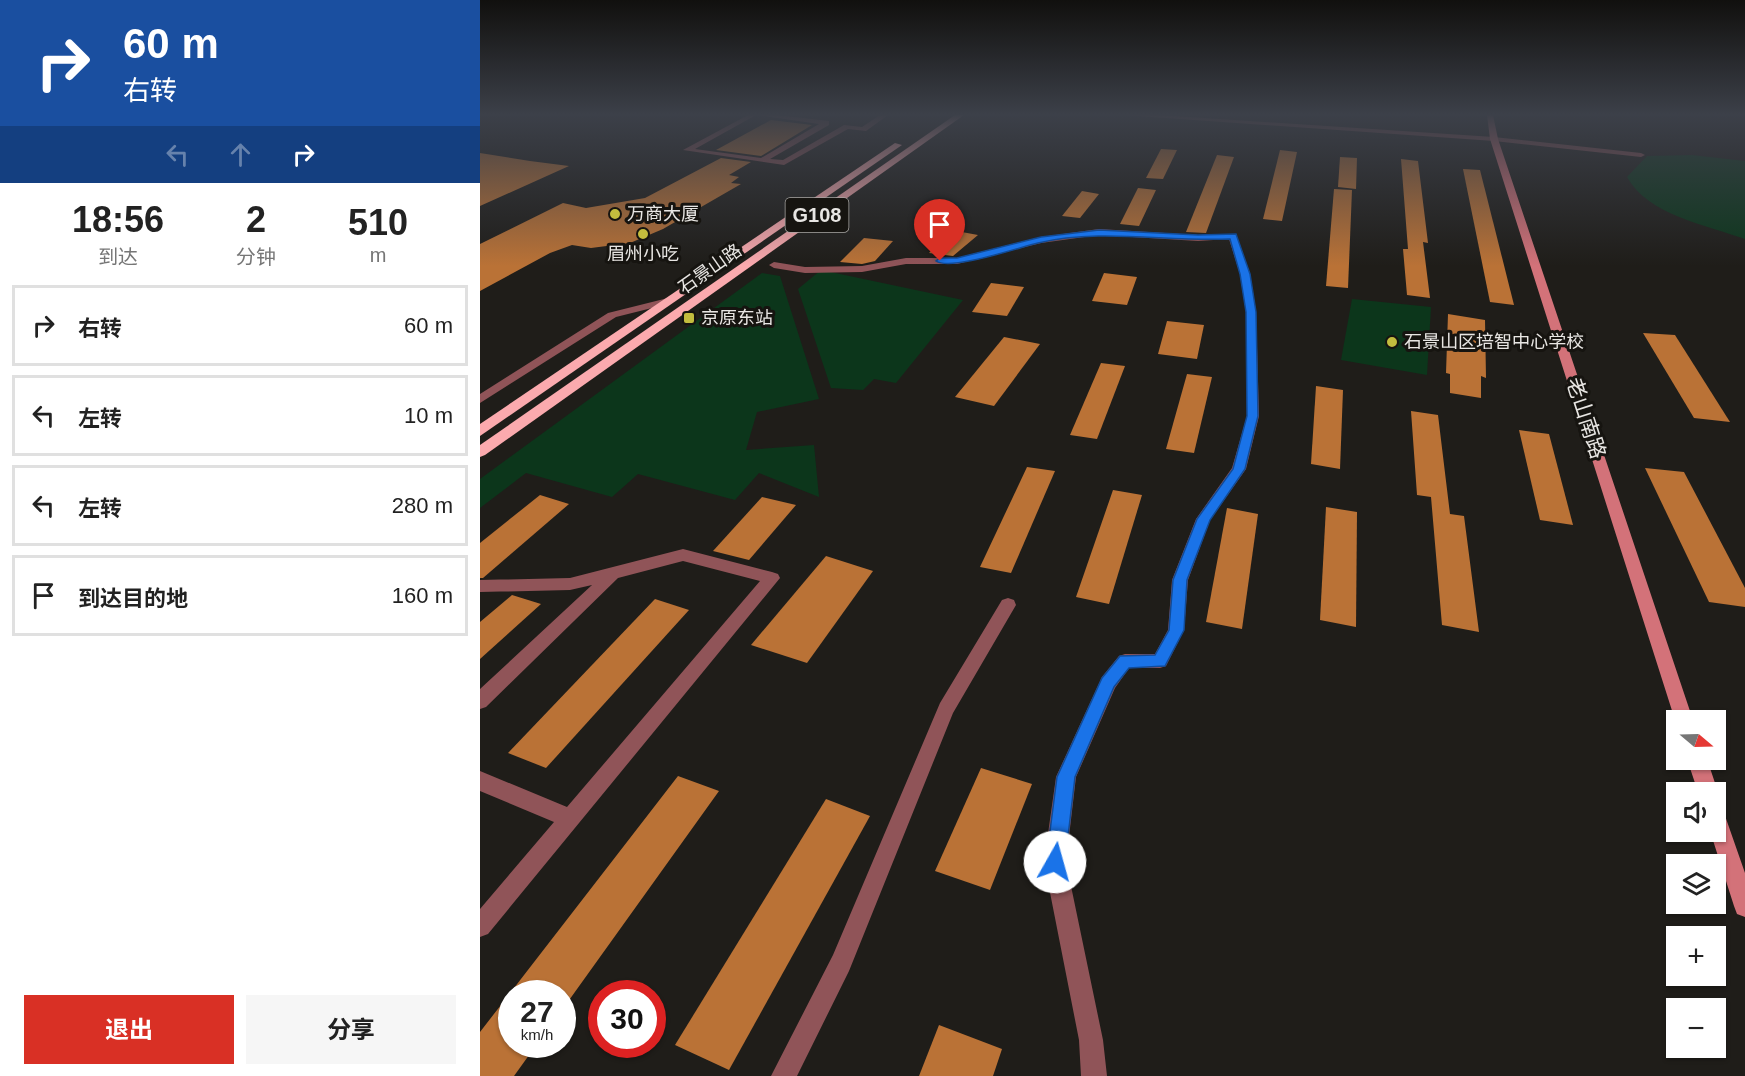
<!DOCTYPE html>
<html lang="zh">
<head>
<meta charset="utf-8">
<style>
	:root { --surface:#fff; --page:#f6f6f6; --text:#222; --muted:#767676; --line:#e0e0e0; --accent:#d93025 }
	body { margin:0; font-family:Helvetica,"Noto Sans SC",sans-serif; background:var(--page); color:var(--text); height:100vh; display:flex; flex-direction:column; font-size:22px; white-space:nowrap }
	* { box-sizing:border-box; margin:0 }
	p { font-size:20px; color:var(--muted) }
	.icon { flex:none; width:33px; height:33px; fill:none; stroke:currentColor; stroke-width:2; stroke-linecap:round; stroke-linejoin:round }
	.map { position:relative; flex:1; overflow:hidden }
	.sheet { display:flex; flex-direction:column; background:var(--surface); width:480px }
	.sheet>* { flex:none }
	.top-card { background:#1a4fa0; color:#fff; overflow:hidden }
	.needle { width:39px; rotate:109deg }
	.controls { position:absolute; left:1186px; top:710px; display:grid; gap:12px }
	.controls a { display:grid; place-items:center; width:60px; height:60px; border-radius:0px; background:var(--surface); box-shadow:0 2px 4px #0004; font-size:30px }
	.speed { position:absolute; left:18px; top:980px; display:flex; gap:12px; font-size:30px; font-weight:700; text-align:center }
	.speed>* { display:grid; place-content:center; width:78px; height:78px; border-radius:50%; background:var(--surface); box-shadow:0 2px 4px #0004; line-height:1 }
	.speed small { font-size:15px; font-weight:400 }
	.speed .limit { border:9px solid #d22; background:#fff; color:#111 }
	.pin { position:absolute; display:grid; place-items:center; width:51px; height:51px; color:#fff; margin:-62px -26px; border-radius:50% 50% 50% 0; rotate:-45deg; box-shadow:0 0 6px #0007 }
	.pin .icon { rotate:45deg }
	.me { position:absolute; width:66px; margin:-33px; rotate:7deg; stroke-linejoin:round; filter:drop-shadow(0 0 4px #0008) }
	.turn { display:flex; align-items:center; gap:21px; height:126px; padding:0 24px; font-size:27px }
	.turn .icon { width:78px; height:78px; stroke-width:2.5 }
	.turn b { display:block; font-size:42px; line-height:51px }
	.lanes { display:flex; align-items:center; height:57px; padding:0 24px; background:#0003; justify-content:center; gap:30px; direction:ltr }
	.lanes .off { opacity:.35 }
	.eta { display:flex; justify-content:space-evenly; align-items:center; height:102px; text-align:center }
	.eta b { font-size:36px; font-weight:700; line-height:42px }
	.cta { display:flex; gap:12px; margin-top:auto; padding:12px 24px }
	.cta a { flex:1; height:69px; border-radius:0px; background:var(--accent); color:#fff; font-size:24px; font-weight:700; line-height:69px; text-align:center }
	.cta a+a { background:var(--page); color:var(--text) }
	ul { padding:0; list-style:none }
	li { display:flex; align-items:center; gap:18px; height:81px; margin:0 12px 9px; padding:0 12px; border:3px solid var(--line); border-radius:0px }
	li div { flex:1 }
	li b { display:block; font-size:22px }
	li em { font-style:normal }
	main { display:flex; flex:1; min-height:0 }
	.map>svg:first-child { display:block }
	.green { fill:#0c361b }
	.building { fill:#ba7236 }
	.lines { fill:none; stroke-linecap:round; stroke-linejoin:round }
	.minor { fill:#905458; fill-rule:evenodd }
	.tertiary { fill:#905458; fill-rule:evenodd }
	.secondary { fill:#d37279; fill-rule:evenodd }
	.trunk { fill:#fbaaae; fill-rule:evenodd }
	.route { fill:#1a73e8; stroke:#114b97; stroke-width:1.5 }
	.poi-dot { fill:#c3bd3e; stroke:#161410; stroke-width:2 }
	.labels { text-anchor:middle; stroke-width:6; stroke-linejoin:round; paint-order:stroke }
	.far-poi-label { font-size:18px; fill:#e8e6e3; stroke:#161410; text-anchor:start }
	.far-street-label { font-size:18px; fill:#e8e6e3; stroke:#161410 }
	.shield { fill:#161410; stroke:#a9a7a4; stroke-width:1.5 }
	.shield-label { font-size:20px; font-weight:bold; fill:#e8e6e3 }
	.street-label { font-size:21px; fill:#e8e6e3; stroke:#161410 }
</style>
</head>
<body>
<main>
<section class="sheet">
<div class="top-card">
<div class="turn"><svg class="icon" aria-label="right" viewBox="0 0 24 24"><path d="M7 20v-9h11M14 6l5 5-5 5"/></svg><div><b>60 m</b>右转</div></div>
<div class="lanes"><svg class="icon off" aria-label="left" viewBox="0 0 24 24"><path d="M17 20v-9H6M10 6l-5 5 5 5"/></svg><svg class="icon off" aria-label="ahead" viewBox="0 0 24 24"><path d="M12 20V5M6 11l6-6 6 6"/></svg><svg class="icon" aria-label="right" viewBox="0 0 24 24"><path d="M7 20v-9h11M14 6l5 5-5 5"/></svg></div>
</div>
<div class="eta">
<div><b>18:56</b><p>到达</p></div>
<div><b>2</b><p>分钟</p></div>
<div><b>510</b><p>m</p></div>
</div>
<ul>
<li><svg class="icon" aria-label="right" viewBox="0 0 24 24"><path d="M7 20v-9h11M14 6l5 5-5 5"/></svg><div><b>右转</b></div><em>60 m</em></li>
<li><svg class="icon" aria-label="left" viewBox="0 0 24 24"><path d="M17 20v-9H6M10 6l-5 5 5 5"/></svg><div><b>左转</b></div><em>10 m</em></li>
<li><svg class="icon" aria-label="left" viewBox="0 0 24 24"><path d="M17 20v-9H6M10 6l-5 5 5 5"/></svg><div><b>左转</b></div><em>280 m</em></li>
<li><svg class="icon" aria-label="arrive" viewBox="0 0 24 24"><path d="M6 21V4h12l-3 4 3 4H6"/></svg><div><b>到达目的地</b></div><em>160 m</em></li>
</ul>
<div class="cta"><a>退出</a><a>分享</a></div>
</section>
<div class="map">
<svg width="1265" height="1076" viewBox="0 0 1265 1076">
	<rect width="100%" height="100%" fill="#1f1d19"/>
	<!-- green -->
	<g class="green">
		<path d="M1212,155l53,6v78c-39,-14 -97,-24 -118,-62l20,-21z"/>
		<path d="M341,270l142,30 -67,83 -22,-4 -11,11 -32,-2 -33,-99z"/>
		<path d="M282,273l18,3 39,123 -62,13 -11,38 68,-5 5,52 -60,-24 -24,27 -97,-26 -26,23 -86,-24 -46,35v-29z"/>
		<path d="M872,299l79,8 -4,68 -86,-15z"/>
	</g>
	<!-- building -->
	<g class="building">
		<path d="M291,120l41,5 -51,31 -45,-6z"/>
		<path d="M681,149l16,1 -14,29 -17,-1z"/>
		<path d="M800,150l17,2 -15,69 -19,-2z"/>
		<path d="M0,153l50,8 39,5 -89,40z"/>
		<path d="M737,155l17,2 -28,76 -20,-1z"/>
		<path d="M860,157l17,1 -1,31 -18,-2z"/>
		<path d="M241,158l30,4 -22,13 10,2 -8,6 10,1 -78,45 -33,14 -39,5 -19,-3 -22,8 -70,38v-47l83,-41 23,5 59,-10z"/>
		<path d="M921,159l17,2 10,82 -5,-1 7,56 -23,-3 -4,-46h5z"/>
		<path d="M983,169l17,1 34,135 -24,-3z"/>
		<path d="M658,188l18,2 -17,36 -19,-2z"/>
		<path d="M854,189l18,1 -4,98 -22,-2z"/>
		<path d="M602,191l17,3 -19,24 -18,-2z"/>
		<path d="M471,230l27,5 -25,21 -24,-3z"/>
		<path d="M384,238l29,3 -18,20 -13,3 -22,-2z"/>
		<path d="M624,273l33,4 -10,28 -35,-4z"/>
		<path d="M511,283l33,4 -17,29 -35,-4z"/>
		<path d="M968,314l37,6 1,58 -5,-2v22l-31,-5v-19l-4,-1z"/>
		<path d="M687,321l37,4 -7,34 -39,-5z"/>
		<path d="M1163,333l32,2 55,87 -36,-4z"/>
		<path d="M524,337l36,7 -46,62 -39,-9z"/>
		<path d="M621,363l24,3 -28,73 -27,-4z"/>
		<path d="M707,374l25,3 -18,76 -28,-4z"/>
		<path d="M836,386l27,4 -3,79 -29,-5z"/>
		<path d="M931,411l27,4 12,99 14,2 15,116 -37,-7 -11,-128 -14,-2z"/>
		<path d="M1039,430l30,4 24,91 -33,-5z"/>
		<path d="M547,467l28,4 -44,102 -31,-6z"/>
		<path d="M1165,468l39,4 61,116v19l-36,-5z"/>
		<path d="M633,490l29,5 -33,109 -33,-7z"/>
		<path d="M60,495l29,9 -86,74h-3v-35z"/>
		<path d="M282,497l34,8 -47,55 -36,-9z"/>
		<path d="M846,507l31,5 -1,115 -36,-7z"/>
		<path d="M747,508l31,6 -16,115 -36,-7z"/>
		<path d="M346,556l47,15 -66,92 -56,-18z"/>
		<path d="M32,595l29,9 -61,55v-37z"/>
		<path d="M175,599l34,11 -143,158 -38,-15z"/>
		<path d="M501,768l51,16 -42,106 -55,-19z"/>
		<path d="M198,776l41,15 -157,219v-17h-50v51h25l-23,32h-34v-44z"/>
		<path d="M346,799l44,17 -141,254 -54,-25z"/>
		<path d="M459,1025l63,24 -9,27h-74z"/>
	</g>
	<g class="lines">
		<!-- minor -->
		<g class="minor">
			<path d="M268,115h8l-61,34 66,9 58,-34 -62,-9h21l51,6v4l-59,34 13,1 61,-35 18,2 18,-12h8l-22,16 -18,-2 -64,36 -101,-15z"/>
			<path d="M619,229l99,6 38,-1 14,40 6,38 3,104 -13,53 -36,51 -22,60 -4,50 -18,36 -6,2h-31l-14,20 -39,89 -10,85 37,178 4,36h-26l-2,-36 -35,-178 12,-85 46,-100 17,-21 6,-2h30l13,-24 4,-50 24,-61 36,-51 15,-52 -1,-104 -6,-38 -11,-35 -31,2 -99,-6 -58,8 -84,21h-51l-44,8 -57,1 -31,-5 -5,-3 5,-3 31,5 57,-1 44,-8h51l84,-21z"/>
			<path d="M203,549l89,23 6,2 2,4 -292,356 -8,3v-28l74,-87 -74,-31v-20l87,36 193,-226 -77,-20 -65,17 -132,129 -6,2v-20l112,-104 -22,5 -90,2v-12l90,-2z"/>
			<path d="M528,598l6,2 2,5 -63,108 -104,258 -52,105h-26l62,-121 107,-252 62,-103z"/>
		</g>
		<!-- tertiary -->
		<g class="tertiary">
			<path d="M643,115h37l334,22 147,16 4,2 -4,2 -147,-16z"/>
			<path d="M188,298l4,1v4l-56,14 -136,86v-9l128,-81z"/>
		</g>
		<!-- secondary -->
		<g class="secondary">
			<path d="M1007,115h6l5,24 195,581h-16v5l-2,-5 -185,-581z"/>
			<path d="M1207,759h20l11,33 -2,5v-5h-18z"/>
			<path d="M1236,807l7,3 22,63v44l-8,-3 -3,-8 -24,-75h6z"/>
		</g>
		<!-- trunk -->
		<g class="trunk">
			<path d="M475,115h9l-479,340 -5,2v-12z"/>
			<path d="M415,143l7,2 -422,291v-12z"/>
		</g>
	</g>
	<!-- sky -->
	<linearGradient id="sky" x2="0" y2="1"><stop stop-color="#11100e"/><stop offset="0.43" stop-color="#3c4049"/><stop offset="1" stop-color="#3c4049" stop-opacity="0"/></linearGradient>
	<rect width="1265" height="266" fill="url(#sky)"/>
	<!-- route -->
	<path class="route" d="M619,230l99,5 38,-1 14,40 6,38 2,104 -13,53 -35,51 -23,60 -3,50 -19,36 -36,2 -15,19 -39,90 -10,85 -3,6 -7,3 -7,-3 -2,-6 11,-85 45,-99 18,-22 35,-1 14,-25 4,-50 24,-61 36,-50 14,-53 -1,-104 -6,-38 -10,-35c-64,3 -129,-11 -192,4 -21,5 -87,28 -102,18l4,-3h17l84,-21z"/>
	<!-- markers -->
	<g class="poi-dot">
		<circle cx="135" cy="214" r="6"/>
		<circle cx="163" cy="234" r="6"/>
		<rect x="203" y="312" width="12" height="12" rx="3"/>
		<circle cx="912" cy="342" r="6"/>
	</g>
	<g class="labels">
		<!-- far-poi labels -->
		<g class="far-poi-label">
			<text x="147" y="220">万商大厦</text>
			<text x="163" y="260" text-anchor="middle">眉州小吃</text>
			<text x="221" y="324">京原东站</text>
			<text x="924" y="348">石景山区培智中心学校</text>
		</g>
		<!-- far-street labels -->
		<g class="far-street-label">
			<text transform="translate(230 269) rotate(-35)" y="6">石景山路</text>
		</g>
		<!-- shield labels -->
		<rect class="shield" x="305.5" y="198" width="63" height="34" rx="4.5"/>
		<g class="shield-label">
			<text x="337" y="222">G108</text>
		</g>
		<!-- street labels -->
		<g class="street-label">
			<text transform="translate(1106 418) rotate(72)" y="7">老山南路</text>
		</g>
	</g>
</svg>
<div class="controls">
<a><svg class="needle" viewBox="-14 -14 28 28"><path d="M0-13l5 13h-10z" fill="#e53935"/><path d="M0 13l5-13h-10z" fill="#767676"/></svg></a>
<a><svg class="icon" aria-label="sound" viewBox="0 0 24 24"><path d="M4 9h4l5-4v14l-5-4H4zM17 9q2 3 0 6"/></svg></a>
<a><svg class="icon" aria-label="layers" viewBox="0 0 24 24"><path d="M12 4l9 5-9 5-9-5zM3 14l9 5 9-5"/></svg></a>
<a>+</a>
<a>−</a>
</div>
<div class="speed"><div>27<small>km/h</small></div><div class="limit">30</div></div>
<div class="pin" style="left:460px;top:261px;background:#d93025"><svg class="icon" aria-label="arrive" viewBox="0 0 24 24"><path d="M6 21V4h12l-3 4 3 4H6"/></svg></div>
<svg class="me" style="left:575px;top:862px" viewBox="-20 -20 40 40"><circle r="19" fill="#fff"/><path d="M0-13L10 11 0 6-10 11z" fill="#1a73e8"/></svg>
</div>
</main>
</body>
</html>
